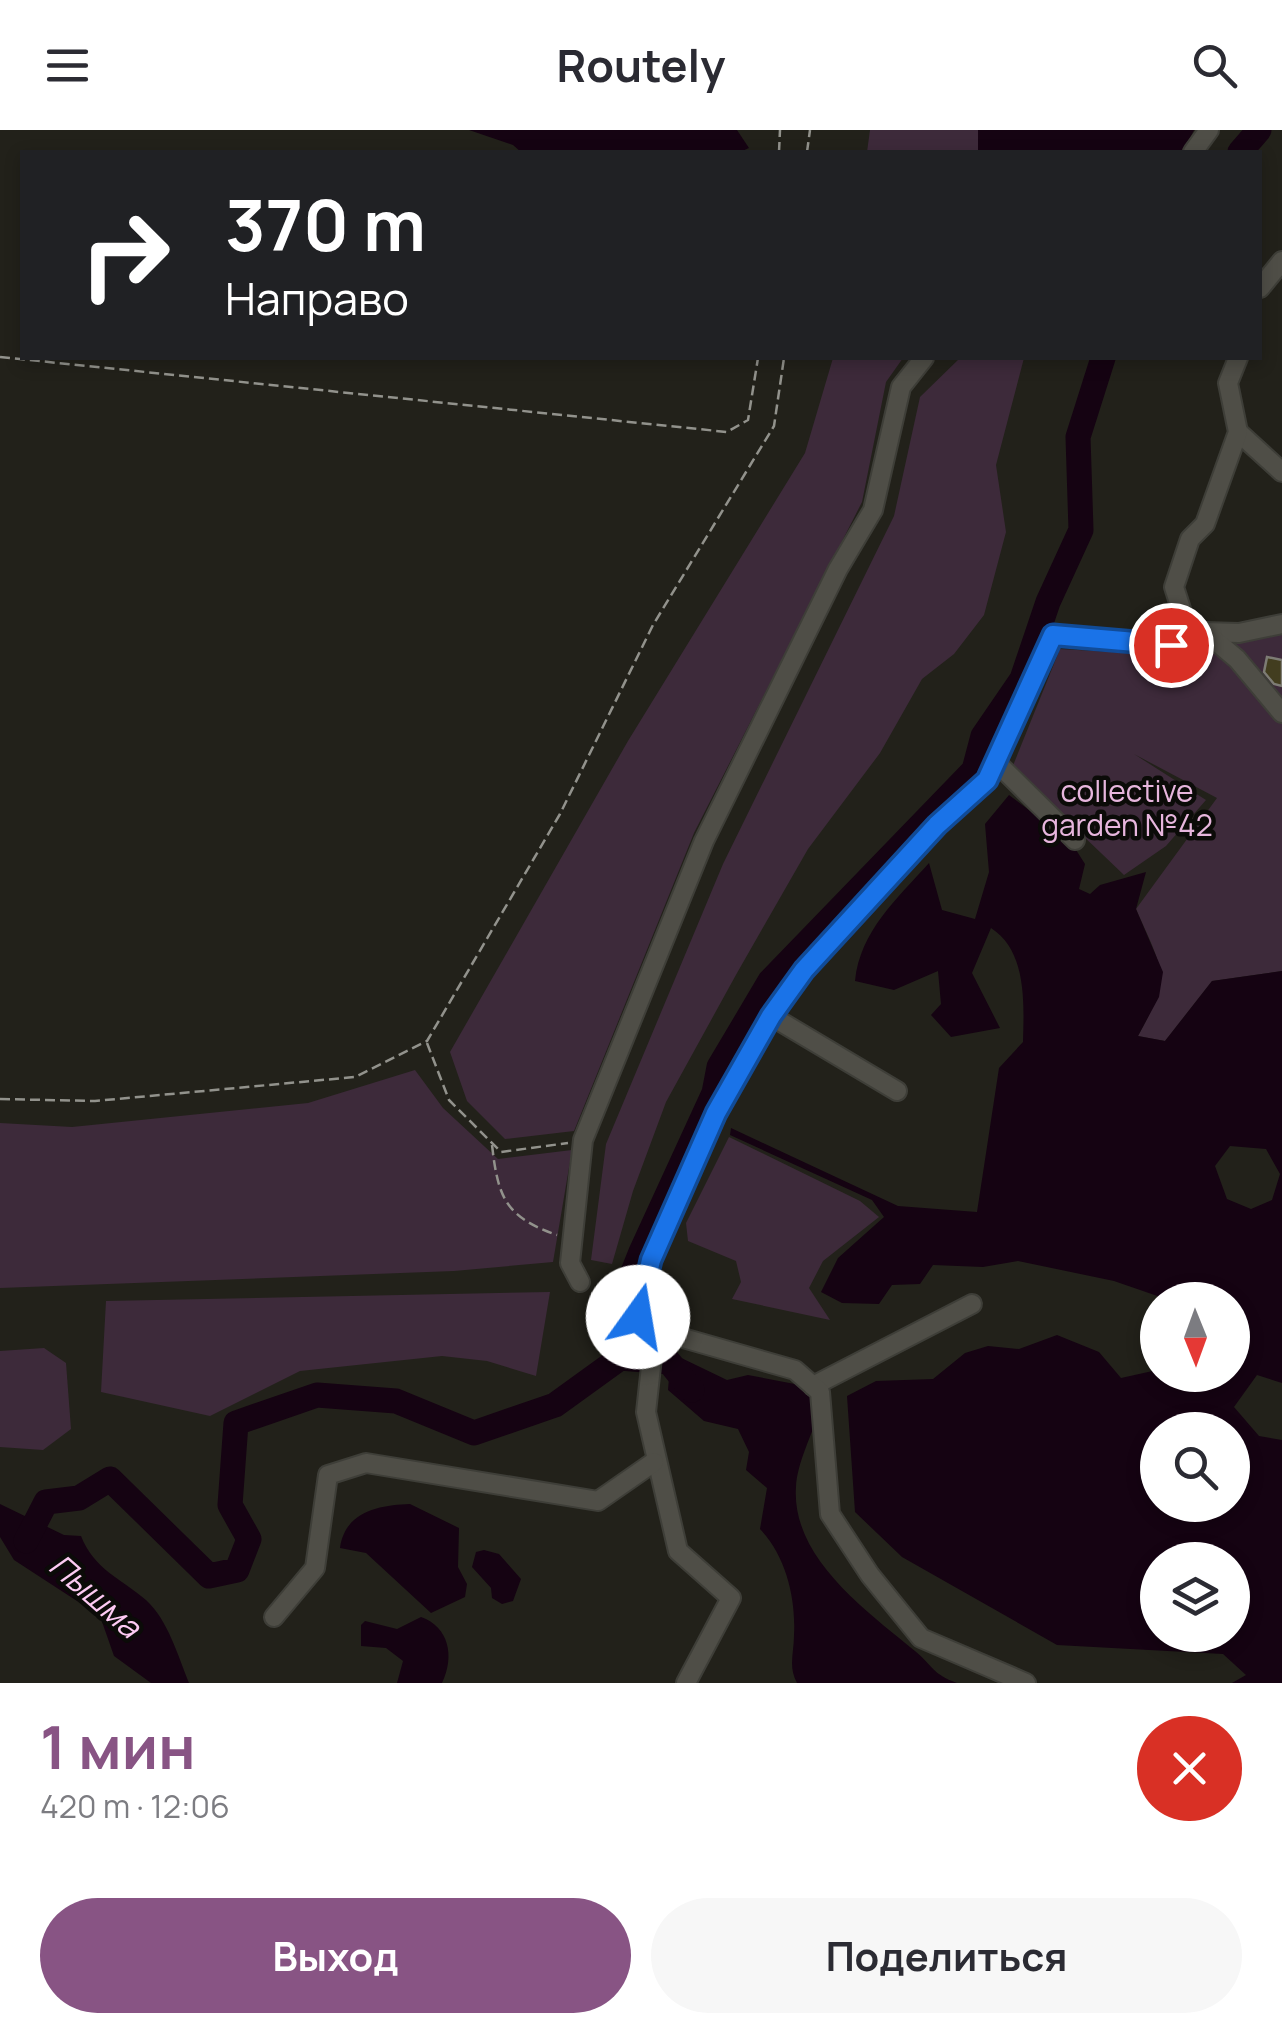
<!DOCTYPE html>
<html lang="ru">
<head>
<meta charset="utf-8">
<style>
	:root { --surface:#fff; --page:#f7f7f7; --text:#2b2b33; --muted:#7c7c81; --accent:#885484 }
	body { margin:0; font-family:Manrope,sans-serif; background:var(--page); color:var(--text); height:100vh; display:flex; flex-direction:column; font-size:38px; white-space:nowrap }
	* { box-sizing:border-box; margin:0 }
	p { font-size:32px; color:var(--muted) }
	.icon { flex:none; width:55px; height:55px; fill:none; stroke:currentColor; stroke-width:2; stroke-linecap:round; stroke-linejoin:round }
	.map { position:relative; height:1553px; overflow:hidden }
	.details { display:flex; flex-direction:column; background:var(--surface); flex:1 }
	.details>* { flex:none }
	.hud { position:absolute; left:20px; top:20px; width:1242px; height:210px; border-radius:0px; box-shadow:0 5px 15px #0003; background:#202124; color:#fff; overflow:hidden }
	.needle { width:65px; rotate:179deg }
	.tools { position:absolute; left:1140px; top:1152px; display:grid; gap:20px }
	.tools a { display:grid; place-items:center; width:110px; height:110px; border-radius:50%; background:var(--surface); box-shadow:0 5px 15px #0003; font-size:50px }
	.pin { position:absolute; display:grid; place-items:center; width:85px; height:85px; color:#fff; margin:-42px; border:5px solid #fff; border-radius:50%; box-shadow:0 2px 10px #0007 }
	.me { position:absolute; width:110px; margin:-55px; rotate:13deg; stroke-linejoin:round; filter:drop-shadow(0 0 8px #0008) }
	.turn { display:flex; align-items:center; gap:35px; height:210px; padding:0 40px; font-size:45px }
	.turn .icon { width:130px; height:130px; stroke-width:2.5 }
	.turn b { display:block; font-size:70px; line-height:85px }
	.round { display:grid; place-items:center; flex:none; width:105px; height:105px; border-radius:52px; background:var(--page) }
	.headline { display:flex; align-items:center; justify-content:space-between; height:170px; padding:0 40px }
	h1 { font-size:60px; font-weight:700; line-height:75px; color:var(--accent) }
	.action { display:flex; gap:20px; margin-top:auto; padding:20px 40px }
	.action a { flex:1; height:115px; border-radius:60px; background:var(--accent); color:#fff; font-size:40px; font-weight:700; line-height:115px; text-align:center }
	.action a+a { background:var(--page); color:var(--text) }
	header { display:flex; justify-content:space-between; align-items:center; height:130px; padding:0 40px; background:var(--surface); font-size:45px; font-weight:700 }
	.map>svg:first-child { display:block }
	.green { fill:#3d2a3a }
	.water { fill:#150312; fill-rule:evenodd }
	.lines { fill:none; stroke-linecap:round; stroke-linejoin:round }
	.river { stroke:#150312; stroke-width:25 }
	.building { fill:#423d1f; stroke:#7d7c74; stroke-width:2.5 }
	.minor-casing { stroke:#3e3e38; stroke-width:22 }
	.path { stroke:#92928c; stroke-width:2.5; stroke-dasharray:10 5; stroke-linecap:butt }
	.minor { stroke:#4f4e47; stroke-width:18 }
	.route-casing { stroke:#114b97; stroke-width:25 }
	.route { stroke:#1a73e8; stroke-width:18 }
	.labels { text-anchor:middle; stroke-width:9; stroke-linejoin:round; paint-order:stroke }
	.park-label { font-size:30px; fill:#e7b6dd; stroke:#0b0b08 }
	.water-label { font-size:32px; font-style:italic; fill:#fdcbf3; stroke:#0b0b08 }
</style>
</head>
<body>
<header><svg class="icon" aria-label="menu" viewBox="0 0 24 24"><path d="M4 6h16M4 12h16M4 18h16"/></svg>Routely<svg class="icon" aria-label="search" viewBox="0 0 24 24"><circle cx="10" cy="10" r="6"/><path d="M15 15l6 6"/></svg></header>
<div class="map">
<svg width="1282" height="1553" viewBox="0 0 1282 1553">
	<rect width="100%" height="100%" fill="#22211a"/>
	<!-- green -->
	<g class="green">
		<path d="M870,0h108v22h-111z"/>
		<path d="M833,228h70l-17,24 -24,120 -168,331 -120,298 -69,8 -38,-38 -17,-49 178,-311 177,-288z"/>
		<path d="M960,228h64l-28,107 10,67 -22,83 -30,39 -32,25 -42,74 -72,96 -71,124 -71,129 -33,89 -21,73 -21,-4 15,-116 117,-280 171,-348 26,-119z"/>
		<path d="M1282,502v339l-70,10 -47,60 -27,-5c34,-62 25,-65 -2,-127l81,-111 -83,-44 72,46 -40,46 -42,29 -112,-107 48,-119 121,7 37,-13z"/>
		<path d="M415,940l28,38 55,51 74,-9 -19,112 -99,9 -454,17v-165l72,4 236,-24z"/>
		<path d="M729,1007l131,64 19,16 -56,44 -14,27 21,32 -98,-21 9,-17 -5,-21 -48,-20 -2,-18z"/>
		<path d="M550,1162l-14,84 -49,-15 -45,-5 -142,15 -90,45 -109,-24 5,-91z"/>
		<path d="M44,1218l22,15 5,66 -28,21 -43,-3v-96z"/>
	</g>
	<!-- water -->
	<g class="water">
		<path d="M469,0h268l12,18 -9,4h-219l-8,-7z"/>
		<path d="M978,0h216l-11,22h-205z"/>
		<path d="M1009,665l62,47 14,22 -6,25 11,5 10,-9 46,-13 -10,37 27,63 -4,25 -21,39 27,5 47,-60 70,-10v412l-25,-8 -23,32 25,29 23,4v243h-50l14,-8 -23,-21 -166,-9 -155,-88 -47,-45 -8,-116 29,-15 57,-2 32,-26 23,-7 31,3 38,-14 42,17 22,26 36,-8 1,5h74v-75h-63l-55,-19 -96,-20 -35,6 -50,-2 -13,19 -28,1 -13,19 -37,-1 -21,-11 17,-34 46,-41 -12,-17 -142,-65 1,-7 167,78 79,6 22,-144 24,-26c1,-39 4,-91 -32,-114l-19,45 28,55 -49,9 -20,-22 10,-11 -3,-33 -44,19 -39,-9c5,-50 42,-82 74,-118l13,47 33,9 14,-47 -4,-48zM1230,1016l36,3 14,25 -8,26 -21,9 -24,-10 -12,-33zM1158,1300h74v75h-74zM1158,1430h74v75h-74z"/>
		<path d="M671,1223l56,27 21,-5 57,11 14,26c-7,23 -22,51 -23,75 -5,71 72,125 119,164 18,15 17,23 42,32h-160c-9,-16 -3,-30 -3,-48 2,-37 -8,-79 -34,-106l7,-41 -21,-18 3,-18 -11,-23 -34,-8 -36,-31z"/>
		<path d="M0,1374l64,31 17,1c13,33 39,42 65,64 22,20 32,56 43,83h-38l-37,-27 -14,-40 -86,-56 -14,-23z"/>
		<path d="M410,1374l49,24 -1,39 9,17 -2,13 -34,16 -65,-60 -26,-5c5,-37 40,-43 70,-44z"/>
		<path d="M484,1420l15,4 22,25 -8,22 -11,3 -10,-6 -1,-10 -19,-21 4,-15z"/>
		<path d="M421,1487c28,10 34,39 21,66h-45l6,-22 -17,-13 -25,-2v-21l4,-4 32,8z"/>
	</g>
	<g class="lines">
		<!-- river -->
		<g class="river">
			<path d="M1240,22l19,-22"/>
			<path d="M620,1228l49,4 23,28"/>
			<path d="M26,1411l20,-39 33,-4 31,-19 99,97 28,-6 12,-31 -19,-34 6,-82 81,-28 79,6 78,32 81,-28 65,-47 -9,-31 30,-75 73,-159 5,-26 51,-86 204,-211 9,-34 39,-57 26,-77 33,-72 -3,-93 25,-79"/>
		</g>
	</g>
	<!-- building -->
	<path class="building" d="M1267,527l15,3v26l-8,-2 -10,-12z"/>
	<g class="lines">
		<!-- minor casing -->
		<g class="minor-casing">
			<g id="minor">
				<path d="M1193,22l16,-22"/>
				<path d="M1260,158l22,-27"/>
				<path d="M1238,302l44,40"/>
				<path d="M1203,502l36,1 43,-9"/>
				<path d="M1205,502l32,27 45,54"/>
				<path d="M996,632l79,78"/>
				<path d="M771,886l126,75"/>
				<path d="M580,1152l-10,-19 13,-123 121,-299 134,-272 35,-59 28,-123 23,-29"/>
				<path d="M655,1200l-9,82 32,139 53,47 -45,85"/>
				<path d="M813,1256l159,-82"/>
				<path d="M274,1487l41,-49 13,-93 38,-12 232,38 56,-39"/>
				<path d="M1026,1553l-105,-45 -51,-63 -40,-61 -10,-122 -25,-22 -140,-40 -17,-13 13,-57 66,-147 54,-97 33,-46 133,-145 50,-44 66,-146 118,10 17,-14 -14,-44 16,-48 15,-15 33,-92 -10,-49 10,-25"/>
			</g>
		</g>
		<!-- path -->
		<g class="path">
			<path d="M779,22l1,-22"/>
			<path d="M807,22l3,-22"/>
			<path d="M0,227l727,75 21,-12 10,-62"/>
			<path d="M427,913l22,57 52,52 67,-9"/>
			<path d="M0,969l95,2 260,-24 72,-36 133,-227 93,-189 121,-199 10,-68"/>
			<path d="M492,1015c6,52 13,72 65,90"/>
			<path d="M591,1163l33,16"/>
		</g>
		<!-- minor -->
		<use href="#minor" class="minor"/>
	</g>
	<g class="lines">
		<!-- route casing -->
		<g class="route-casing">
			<path id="route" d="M638,1187l13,-57 65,-147 55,-97 33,-46 133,-145 50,-45 66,-145 118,10"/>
		</g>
		<!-- route -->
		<use href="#route" class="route"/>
	</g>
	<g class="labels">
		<!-- park labels -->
		<g class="park-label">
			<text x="1127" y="672">collective<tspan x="1127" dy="34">garden №42</tspan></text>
		</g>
		<!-- water labels -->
		<g class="water-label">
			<text transform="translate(95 1466) rotate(41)" y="11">Пышма</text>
		</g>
	</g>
</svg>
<div class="tools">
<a><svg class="needle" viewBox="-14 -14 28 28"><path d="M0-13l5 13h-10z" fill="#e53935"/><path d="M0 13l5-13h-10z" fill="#7c7c81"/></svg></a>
<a><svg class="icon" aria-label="search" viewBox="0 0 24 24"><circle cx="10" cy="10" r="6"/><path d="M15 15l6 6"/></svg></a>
<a><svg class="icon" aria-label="layers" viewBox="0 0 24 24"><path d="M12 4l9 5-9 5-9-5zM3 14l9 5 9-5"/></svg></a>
</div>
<div class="pin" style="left:1171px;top:515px;background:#d93025"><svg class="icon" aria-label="arrive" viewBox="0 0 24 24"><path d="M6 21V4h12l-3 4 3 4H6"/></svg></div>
<svg class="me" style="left:638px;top:1187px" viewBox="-20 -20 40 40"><circle r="19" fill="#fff"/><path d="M0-13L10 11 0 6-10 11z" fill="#1a73e8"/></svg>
<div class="hud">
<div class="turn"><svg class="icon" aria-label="right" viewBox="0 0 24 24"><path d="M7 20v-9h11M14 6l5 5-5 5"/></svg><div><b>370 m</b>Направо</div></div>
</div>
</div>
<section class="details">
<div class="headline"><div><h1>1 мин</h1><p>420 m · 12:06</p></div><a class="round" style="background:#d93025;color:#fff"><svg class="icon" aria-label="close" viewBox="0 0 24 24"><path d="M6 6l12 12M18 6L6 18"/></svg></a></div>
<div class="action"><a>Выход</a><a>Поделиться</a></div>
</section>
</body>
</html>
